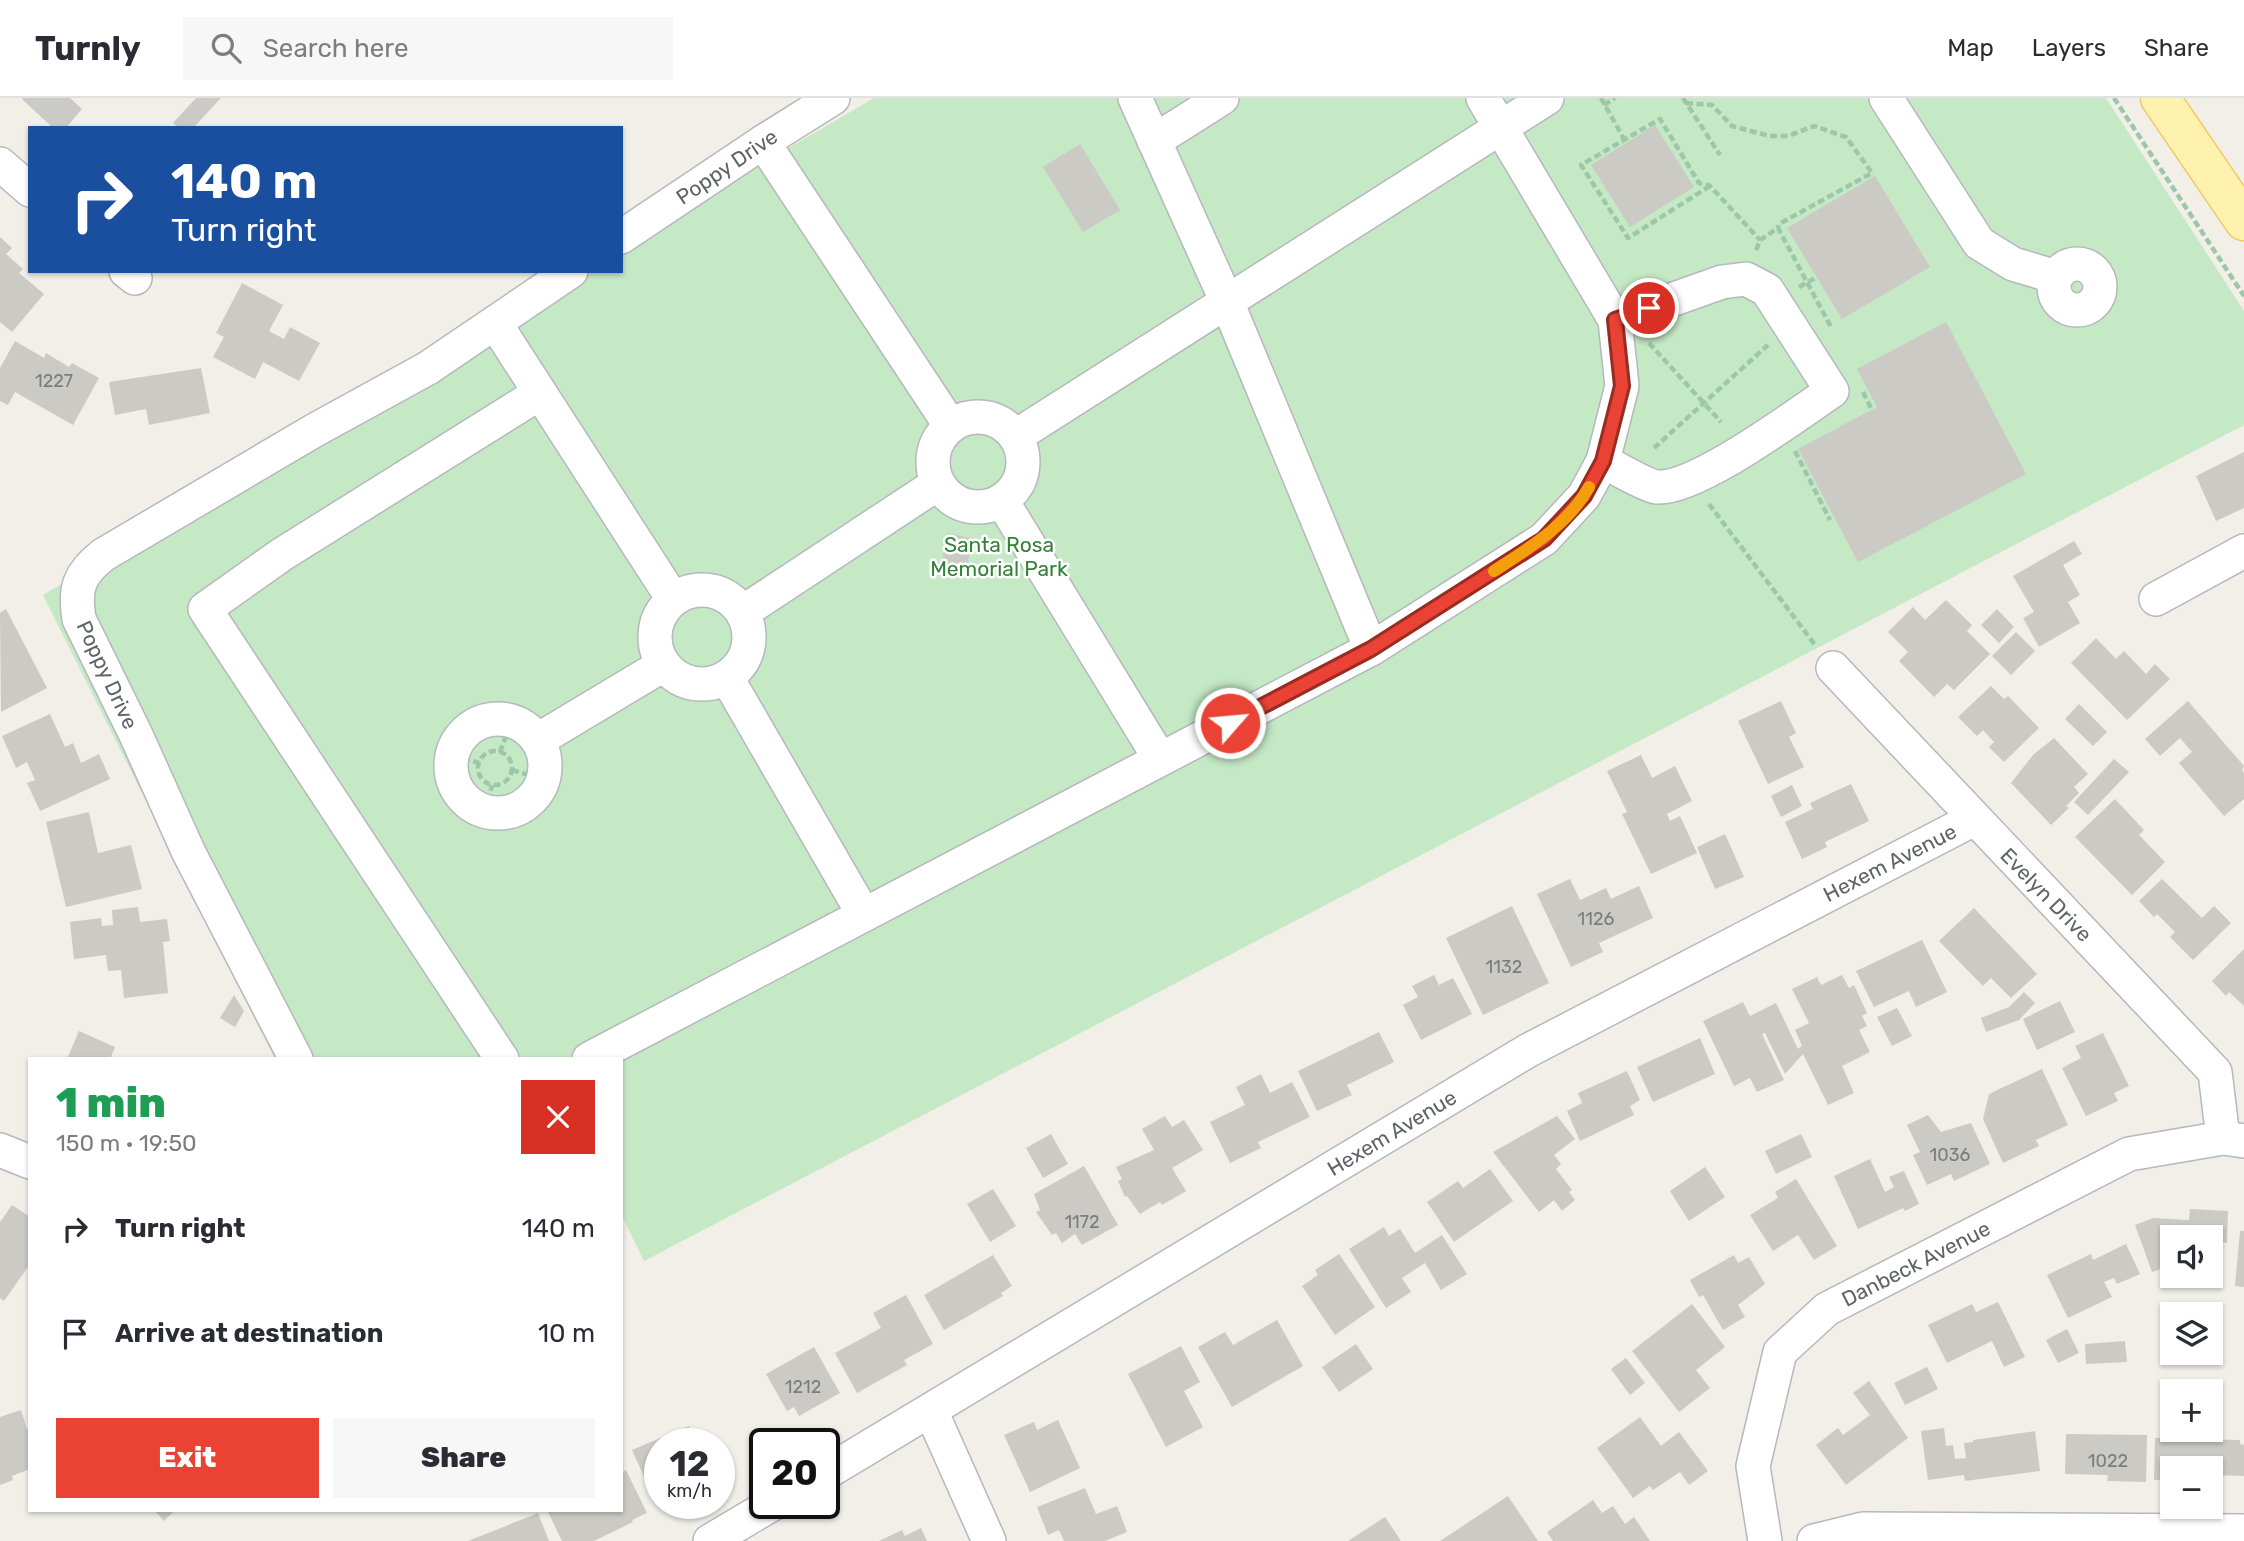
<!DOCTYPE html>
<html lang="en">
<head>
<meta charset="utf-8">
<style>
	:root { --surface:#fff; --page:#f7f7f7; --text:#2b2b33; --muted:#7c7c81; --line:#e1e1e2; --accent:#ea4335 }
	body { margin:0; font-family:Rubik,sans-serif; background:var(--page); color:var(--text); height:100vh; display:flex; flex-direction:column; font-size:26px; white-space:nowrap }
	* { box-sizing:border-box; margin:0 }
	p { font-size:23px; color:var(--muted) }
	.icon { flex:none; width:38px; height:38px; fill:none; stroke:currentColor; stroke-width:2; stroke-linecap:round; stroke-linejoin:round }
	.map { position:relative; flex:1; overflow:hidden }
	.sheet { position:absolute; left:28px; top:959px; width:595px; height:455px; display:flex; flex-direction:column; background:var(--surface); border-radius:0px; box-shadow:0 2px 5px #0004 }
	.sheet>* { flex:none }
	.banner { position:absolute; left:28px; top:28px; width:595px; height:147px; border-radius:0px; box-shadow:0 2px 5px #0004; background:#1a4fa0; color:#fff; overflow:hidden }
	.tools { position:absolute; left:2160px; top:1127px; display:grid; gap:14px }
	.tools a { display:grid; place-items:center; width:63px; height:63px; border-radius:0px; background:var(--surface); box-shadow:0 2px 5px #0004; font-size:35px }
	.speed { position:absolute; left:644px; top:1330px; display:flex; gap:14px; font-size:35px; font-weight:700; text-align:center }
	.speed>* { display:grid; place-content:center; width:91px; height:91px; border-radius:50%; background:var(--surface); box-shadow:0 2px 5px #0004; line-height:1 }
	.speed small { font-size:18px; font-weight:400 }
	.speed .limit { border:4px solid #111; border-radius:10px; background:#fff; color:#111 }
	.pin { position:absolute; display:grid; place-items:center; width:60px; height:60px; color:#fff; margin:-30px; border:4px solid #fff; border-radius:50%; box-shadow:0 2px 7px #0007 }
	.me { position:absolute; width:77px; margin:-38px; rotate:63deg; stroke-linejoin:round; filter:drop-shadow(0 0 5px #0008) }
	.turn { display:flex; align-items:center; gap:24px; height:147px; padding:0 28px; font-size:32px }
	.turn .icon { width:91px; height:91px; stroke-width:2.5 }
	.turn b { display:block; font-size:49px; line-height:60px }
	.round { display:grid; place-items:center; flex:none; width:74px; height:74px; border-radius:0px; background:var(--page) }
	.head { display:flex; align-items:center; justify-content:space-between; height:119px; padding:0 28px }
	h1 { font-size:42px; font-weight:800; line-height:52px; color:#1e9e55 }
	.primary-button { display:flex; gap:14px; margin-top:auto; padding:14px 28px }
	.primary-button a { flex:1; height:80px; border-radius:0px; background:var(--accent); color:#fff; font-size:28px; font-weight:800; line-height:80px; text-align:center }
	.primary-button a+a { background:var(--page); color:var(--text) }
	ul { padding:0; list-style:none }
	li { display:flex; align-items:center; gap:21px; height:105px; padding:0 28px }
	li div { flex:1 }
	li b { display:block; font-size:26px }
	li em { font-style:normal }
	header { display:flex; align-items:center; gap:42px; box-sizing:border-box; height:98px; padding:0 35px; background:var(--surface); border-bottom:2px solid var(--line) }
	header strong { font-size:33px }
	nav { display:flex; gap:38px; margin-inline-start:auto; font-size:24px }
	.search { width:490px; height:63px; background:var(--page); display:flex; align-items:center; gap:18px; box-sizing:border-box; padding:0 24px; border-radius:0px; color:var(--muted); font-size:26px }
	.map>svg:first-child { display:block }
	.green { fill:#c5e8c5 }
	.building { fill:#cccac5 }
	.lines { fill:none; stroke-linecap:round; stroke-linejoin:round }
	.minor-casing { stroke:#b5b8bc; stroke-width:36 }
	.major-casing { stroke:#f2c960; stroke-width:41 }
	.path { stroke:#9cc7a9; stroke-width:4.5; stroke-dasharray:7 3.5; stroke-linecap:butt }
	.minor { stroke:#fff; stroke-width:33 }
	.major { stroke:#fff2af; stroke-width:38 }
	.route-casing { stroke:#982c22; stroke-width:18 }
	.route { stroke:#ea4335; stroke-width:12 }
	.slow { stroke:#f59e0b; stroke-width:12 }
	.labels { text-anchor:middle; stroke-width:5; stroke-linejoin:round; paint-order:stroke }
	.number-label { font-size:18px; fill:#7a7d7f }
	.street-label { font-size:21px; fill:#5f6368; stroke:#fff }
	.park-label { font-size:21px; fill:#348238; stroke:#fff }
</style>
</head>
<body>
<header>
<strong>Turnly</strong>
<div class="search"><svg class="icon" aria-label="search" viewBox="0 0 24 24"><circle cx="10" cy="10" r="6"/><path d="M15 15l6 6"/></svg>Search here</div>
<nav><a>Map</a><a>Layers</a><a>Share</a></nav>
</header>
<div class="map">
<svg width="2244" height="1443" viewBox="0 0 2244 1443">
	<rect width="100%" height="100%" fill="#f1efe8"/>
	<!-- green -->
	<path class="green" d="M874,0h1232l138,213v114l-1600,836 -23,-47v-155h-346l-232,-464 237,-140 250,-142 64,-42h27v-18l93,-61z"/>
	<!-- building -->
	<g class="building">
		<path d="M23,0h47l12,11 -16,19h-13l-31,-29z"/>
		<path d="M196,0h25l-28,30h-14l-6,-5z"/>
		<path d="M1655,27l39,62 -64,40 -39,-62z"/>
		<path d="M1080,46l40,66 -37,22 -40,-65z"/>
		<path d="M1875,78l55,91 -88,52 -55,-91z"/>
		<path d="M0,139l12,11 -6,6 17,15 -4,4 25,21 -32,38 -12,-10z"/>
		<path d="M242,185l41,22 -14,26 15,8 6,-12 30,16 -21,38 -36,-19 -8,17 -42,-22 11,-20 -8,-4z"/>
		<path d="M1946,224l80,152 -168,88 -60,-113 79,-42 -20,-38z"/>
		<path d="M15,243l29,17 2,-5 23,14 3,-4 27,15 -26,47 -58,-33 -7,13 -8,-4v-33z"/>
		<path d="M201,270l9,45 -61,12 -3,-16 -31,6 -6,-33z"/>
		<path d="M2244,354v56l-28,13 -20,-45z"/>
		<path d="M948,435l25,6 -9,39 -25,-6z"/>
		<path d="M2074,443l8,13 -19,11 17,30 -12,7 12,21 -41,24 -16,-29 11,-6 -21,-36z"/>
		<path d="M1946,502l26,25 -5,6 23,23 -36,36 -7,-6 -13,13 -35,-36 9,-9 -20,-20 25,-25 12,13z"/>
		<path d="M6,511l41,79 -46,24 -1,-99z"/>
		<path d="M1997,511l17,18 -15,16 -18,-18z"/>
		<path d="M2016,534l19,19 -24,24 -19,-19z"/>
		<path d="M2096,540l20,21 8,-8 22,23 9,-10 15,15 -43,41 -56,-57z"/>
		<path d="M1991,588l13,13 4,-3 31,32 -35,34 -15,-15 5,-5 -11,-12 -6,6 -19,-19z"/>
		<path d="M1781,603l15,32 -7,4 15,30 -36,17 -30,-63z"/>
		<path d="M2188,603l56,65 -2,4 2,3v26l-20,17 -45,-53 13,-11 -12,-14 -20,18 -15,-17z"/>
		<path d="M2079,606l28,28 -14,14 -28,-27z"/>
		<path d="M50,616l15,33 8,-4 8,20 18,-9 11,25 -70,32 -13,-28 8,-3 -8,-18 -11,6 -14,-32z"/>
		<path d="M2054,640l34,36 -14,13 5,6 -13,13 3,2 -18,17 -40,-42 22,-28z"/>
		<path d="M1641,657l11,23 23,-12 17,35 -25,13 3,7 10,-5 17,37 -46,21 -29,-60 5,-2 -20,-41z"/>
		<path d="M2114,661l15,13 -41,43 -14,-13z"/>
		<path d="M1851,686l18,37 -44,21 2,5 -25,12 -17,-37 28,-13 -3,-6z"/>
		<path d="M1792,687l10,21 -21,11 -10,-21z"/>
		<path d="M2115,701l29,31 -5,5 26,27 -33,33 -57,-58z"/>
		<path d="M89,714l9,41 33,-8 11,44 -76,18 -20,-85z"/>
		<path d="M1725,736l19,43 -29,12 -18,-42z"/>
		<path d="M1570,781l10,21 26,-12 5,11 28,-13 14,32 -54,25 4,9 -32,15 -34,-73z"/>
		<path d="M2162,781l40,39 12,-12 17,17 -38,37 -23,-23 5,-5 -18,-18 -3,3 -15,-16z"/>
		<path d="M1512,808l37,77 -66,32 -37,-77z"/>
		<path d="M138,809l2,15 27,-3 3,22 -7,1 5,51 -44,5 -3,-28 -13,1 -2,-16 -32,4 -4,-37 31,-4 1,8 11,-1 -1,-15z"/>
		<path d="M1974,810l63,66 -26,24 -20,-20 -8,8 -44,-45z"/>
		<path d="M1922,842l25,52 -31,15 -7,-16 -35,16 -18,-36z"/>
		<path d="M2244,851v57l-15,-14 -3,4 -14,-15z"/>
		<path d="M1434,877l5,10 14,-7 19,36 -51,26 -18,-35 15,-8 -6,-11z"/>
		<path d="M1842,877l7,13 5,-3 13,28 -5,3 5,10 -8,4 11,22 -28,14 12,27 -26,12 -25,-51 -18,20 -20,-41 -3,1 22,46 -27,12 -7,-14 -16,8 -31,-65 40,-19 7,14 26,-13 22,46 4,-3 -7,-16 14,-7 -17,-34 25,-12 4,8z"/>
		<path d="M2024,894l11,11 -16,17 -33,12 -5,-14 28,-11z"/>
		<path d="M234,897l10,16 -9,16 -15,-9z"/>
		<path d="M2060,903l15,31 -38,18 -14,-31z"/>
		<path d="M1897,910l15,28 -20,10 -15,-29z"/>
		<path d="M79,933l36,16 -5,12h-43z"/>
		<path d="M1379,934l15,30 -47,23 5,10 -35,16 -19,-40z"/>
		<path d="M2103,935l26,53 -15,7 4,8 -32,15 -24,-48 19,-10 -6,-12z"/>
		<path d="M1700,940l15,36 -62,28 -16,-35z"/>
		<path d="M2042,971l26,56 -32,15 3,6 -36,17 -20,-44 6,-25z"/>
		<path d="M1627,973l13,29 -10,6 4,9 -54,26 -13,-30 15,-8 -4,-10z"/>
		<path d="M1261,976l9,19 22,-11 18,35 -52,25 3,6 -31,15 -20,-41 35,-17 -9,-18z"/>
		<path d="M1928,1017l13,17 30,-9 19,41 -36,17 -3,-7 -24,11 -14,-30 7,-3 -13,-27z"/>
		<path d="M1165,1018l7,11 12,-7 19,30 -31,18 14,23 -24,14 -2,-3 -20,12 -13,-18 -2,1 -7,-16 4,-2 -6,-12 38,-17 -12,-21z"/>
		<path d="M1557,1018l18,23 -21,16 7,9 -5,5 16,21 -3,2 6,8 -13,11 -8,-11 -15,12 -46,-60z"/>
		<path d="M1051,1036l17,30 -25,14 -17,-30z"/>
		<path d="M1801,1036l11,23 -36,17 -11,-23z"/>
		<path d="M1870,1061l15,33 9,-5 -5,-10 15,-6 15,33 -14,7 -2,-3 -45,21 -24,-53z"/>
		<path d="M1084,1068l34,59 -36,20 -7,-11 -13,9 -6,-10 -4,2 -16,-23 4,-2 -6,-16z"/>
		<path d="M1705,1069l20,30 -36,24 -19,-30z"/>
		<path d="M1490,1071l23,32 -59,41 -27,-40 31,-21 5,7z"/>
		<path d="M1796,1081l41,67 -23,14 -16,-25 -25,16 -23,-36 28,-17 -3,-6z"/>
		<path d="M993,1091l23,37 -26,16 -23,-38z"/>
		<path d="M12,1107l18,12v47l-26,37 -4,-3v-76z"/>
		<path d="M2190,1111l38,2 -1,32 -6,-1 -1,22 -10,-1v-26h-38v7h-6l6,21 -20,7 -17,-47 18,-7 36,2z"/>
		<path d="M1384,1129l5,9 11,-7 15,24 27,-18 25,39 -26,16 -16,-27 -23,15 9,14 -25,16 -37,-59z"/>
		<path d="M2240,1133h4v56l-9,-1z"/>
		<path d="M2126,1146l14,30 -23,10 -3,-6 -10,4 8,15 -44,21 -21,-43 44,-21 2,6z"/>
		<path d="M1339,1156l36,53 -40,28 -33,-49 16,-11 -3,-5z"/>
		<path d="M993,1157l19,31 -11,7 2,3 -59,34 -20,-35z"/>
		<path d="M1734,1157l4,8 11,-6 16,27 -27,21 7,12 -22,13 -20,-35 -4,2 -9,-17z"/>
		<path d="M906,1197l27,49 -29,16 3,5 -50,28 -22,-40 46,-25 -8,-15z"/>
		<path d="M1998,1204l27,55 -21,10 -12,-26 -45,22 -19,-38 44,-21 4,8z"/>
		<path d="M1692,1206l33,43 -29,23 14,18 -31,24 -47,-61z"/>
		<path d="M1277,1222l26,46 -71,41 -34,-60 27,-15 8,13z"/>
		<path d="M2067,1231l12,24 -21,10 -12,-23z"/>
		<path d="M2125,1243l2,21 -41,2 -1,-20z"/>
		<path d="M1356,1246l17,25 -34,23 -17,-25z"/>
		<path d="M1181,1248l19,36 -16,9 19,36 -37,20 -38,-73z"/>
		<path d="M814,1249l26,46 -41,23 -5,-9 -7,4 -21,-37z"/>
		<path d="M1626,1260l19,25 -15,12 -19,-26z"/>
		<path d="M1927,1269l11,22 -33,16 -11,-22z"/>
		<path d="M1869,1283l39,57 -62,47 -30,-40 22,-17 5,7 27,-20 -17,-22z"/>
		<path d="M21,1312l6,19 3,-1v41l-18,7 1,4 -13,5v-68z"/>
		<path d="M1640,1319l21,29 18,-14 29,39 -19,14 -9,-13 -27,18 -3,-4 -17,12 -36,-50z"/>
		<path d="M1058,1322l22,48 -50,24 -26,-57 30,-13 3,8z"/>
		<path d="M689,1328l7,18h-36v33l-13,6 -15,-33z"/>
		<path d="M1944,1330l2,18 7,-1 2,14 11,-1 -2,-15 9,-1v-2l62,-9 5,40 -75,10 -1,-6 -36,5 -7,-49z"/>
		<path d="M2066,1336l81,1 -1,47 -39,-1 1,-6 -43,-1z"/>
		<path d="M2155,1340l85,2v4l4,1v31l-34,-1v-7h-38v13l-18,-1z"/>
		<path d="M626,1372l21,43 -15,7 1,2 -39,19h-32l-15,-31h74v-37z"/>
		<path d="M1085,1390l11,26 21,-8 10,26 -22,9h-41l-5,-11 -11,5 -11,-28z"/>
		<path d="M1508,1398l30,45h-98z"/>
		<path d="M1593,1402l9,13 11,-7 12,18 9,-7 16,24h-97l-6,-9z"/>
		<path d="M154,1412h21l-11,11z"/>
		<path d="M538,1415l11,28h-81z"/>
		<path d="M1385,1419l16,24h-53z"/>
		<path d="M921,1430l6,13h-48l23,-11 3,6z"/>
	</g>
	<g class="lines">
		<!-- minor casing -->
		<g class="minor-casing">
			<g id="minor">
				<path d="M1135,0l92,204 144,347"/>
				<path d="M1886,0l93,145 34,21 43,13"/>
				<path d="M1154,43l68,-43"/>
				<path d="M763,44l187,283"/>
				<path d="M0,66l30,26"/>
				<path d="M621,139l142,-95 70,-44"/>
				<circle cx="2077" cy="189" r="23"/>
				<path d="M126,173l9,7"/>
				<path d="M495,225l178,276"/>
				<circle cx="978" cy="364" r="45"/>
				<path d="M1016,338l531,-338"/>
				<path d="M1603,363c11,6 44,25 54,26 39,3 139,-72 175,-96l-65,-101 -21,-11 -24,3 -107,38"/>
				<path d="M1002,403l158,258"/>
				<circle cx="702" cy="539" r="47"/>
				<path d="M2156,501l88,-48"/>
				<path d="M743,514l194,-128"/>
				<path d="M1833,570l382,404 8,66"/>
				<path d="M727,580l137,237"/>
				<circle cx="498" cy="668" r="47"/>
				<path d="M538,642l125,-75"/>
				<path d="M296,961l-107,-206 -53,-118 -57,-116c-5,-31 0,-45 24,-64l212,-125 113,-62 143,-97"/>
				<path d="M502,961l-297,-450 76,-54 259,-162"/>
				<path d="M589,961l782,-410 173,-110 40,-43 19,-35 19,-75 -7,-66 -132,-222"/>
				<path d="M0,1052l30,12"/>
				<path d="M931,1313l58,130"/>
				<path d="M824,1376l705,-424 445,-231"/>
				<path d="M710,1443l64,-38"/>
				<path d="M1765,1443l-12,-75 27,-114 47,-43 302,-155 94,-16 21,3"/>
				<path d="M1814,1443l49,-12 381,2"/>
			</g>
		</g>
		<!-- major casing -->
		<g class="major-casing">
			<path id="major" d="M2160,0l84,123"/>
		</g>
		<!-- path -->
		<g class="path">
			<path d="M1601,0l23,41"/>
			<path d="M1683,0l37,57"/>
			<path d="M2114,0l130,198"/>
			<path d="M1686,5l26,2 20,21 38,10h18l26,-10 32,11 26,36 -93,51 -1,4"/>
			<path d="M1604,7l11,-7"/>
			<path d="M1710,88l-82,52 -47,-73 79,-46 39,64 11,3 50,54"/>
			<path d="M1756,152l4,-10 18,-12 53,99"/>
			<path d="M1799,189l18,-10"/>
			<path d="M1649,245l72,79"/>
			<path d="M1863,294l9,18"/>
			<path d="M1654,350l114,-103"/>
			<path d="M1795,353l35,69"/>
			<path d="M1709,406l106,141"/>
			<circle cx="495" cy="670" r="17"/>
			<path d="M500,654l6,-16"/>
			<path d="M453,657l26,8"/>
			<path d="M512,672l31,9"/>
			<path d="M485,713l7,-26"/>
		</g>
		<!-- minor -->
		<use href="#minor" class="minor"/>
		<!-- major -->
		<use href="#major" class="major"/>
	</g>
	<g class="lines">
		<!-- route casing -->
		<g class="route-casing">
			<path id="route" d="M1230,625l141,-74 173,-110 40,-43 19,-35 19,-75 -7,-66 34,-12"/>
		</g>
		<!-- route -->
		<use href="#route" class="route"/>
		<!-- slow -->
		<path class="slow" d="M1494,473c35,-23 74,-46 95,-84"/>
	</g>
	<g class="labels">
		<!-- number labels -->
		<g class="number-label">
			<text x="54" y="289">1227</text>
			<text x="1596" y="827">1126</text>
			<text x="1504" y="875">1132</text>
			<text x="1950" y="1063">1036</text>
			<text x="1082" y="1130">1172</text>
			<text x="803" y="1295">1212</text>
			<text x="2108" y="1369">1022</text>
		</g>
		<!-- street labels -->
		<g class="street-label">
			<text transform="translate(727 69) rotate(-34)" y="7">Poppy Drive</text>
			<text transform="translate(107 577) rotate(65)" y="7">Poppy Drive</text>
			<text transform="translate(1890 765) rotate(-27)" y="7">Hexem Avenue</text>
			<text transform="translate(2046 797) rotate(46)" y="7">Evelyn Drive</text>
			<text transform="translate(1392 1035) rotate(-31)" y="7">Hexem Avenue</text>
			<text transform="translate(1916 1166) rotate(-27)" y="7">Danbeck Avenue</text>
		</g>
		<!-- park labels -->
		<g class="park-label">
			<text x="999" y="454">Santa Rosa<tspan x="999" dy="24">Memorial Park</tspan></text>
		</g>
	</g>
</svg>
<div class="tools">
<a><svg class="icon" aria-label="sound" viewBox="0 0 24 24"><path d="M4 9h4l5-4v14l-5-4H4zM17 9q2 3 0 6"/></svg></a>
<a><svg class="icon" aria-label="layers" viewBox="0 0 24 24"><path d="M12 4l9 5-9 5-9-5zM3 14l9 5 9-5"/></svg></a>
<a>+</a>
<a>−</a>
</div>
<div class="speed"><div>12<small>km/h</small></div><div class="limit">20</div></div>
<div class="pin" style="left:1649px;top:210px;background:#d93025"><svg class="icon" aria-label="arrive" viewBox="0 0 24 24"><path d="M6 21V4h12l-3 4 3 4H6"/></svg></div>
<svg class="me" style="left:1230px;top:625px" viewBox="-20 -20 40 40"><circle r="17" fill="#ea4335" stroke="#fff" stroke-width="3"/><path d="M0-11L8 9 0 5-8 9z" fill="#fff"/></svg>
<div class="banner">
<div class="turn"><svg class="icon" aria-label="right" viewBox="0 0 24 24"><path d="M7 20v-9h11M14 6l5 5-5 5"/></svg><div><b>140 m</b>Turn right</div></div>
</div>
<section class="sheet">
<div class="head"><div><h1>1 min</h1><p>150 m · 19:50</p></div><a class="round" style="background:#d93025;color:#fff"><svg class="icon" aria-label="close" viewBox="0 0 24 24"><path d="M6 6l12 12M18 6L6 18"/></svg></a></div>
<ul>
<li><svg class="icon" aria-label="right" viewBox="0 0 24 24"><path d="M7 20v-9h11M14 6l5 5-5 5"/></svg><div><b>Turn right</b></div><em>140 m</em></li>
<li><svg class="icon" aria-label="arrive" viewBox="0 0 24 24"><path d="M6 21V4h12l-3 4 3 4H6"/></svg><div><b>Arrive at destination</b></div><em>10 m</em></li>
</ul>
<div class="primary-button"><a>Exit</a><a>Share</a></div>
</section>
</div>
</body>
</html>
